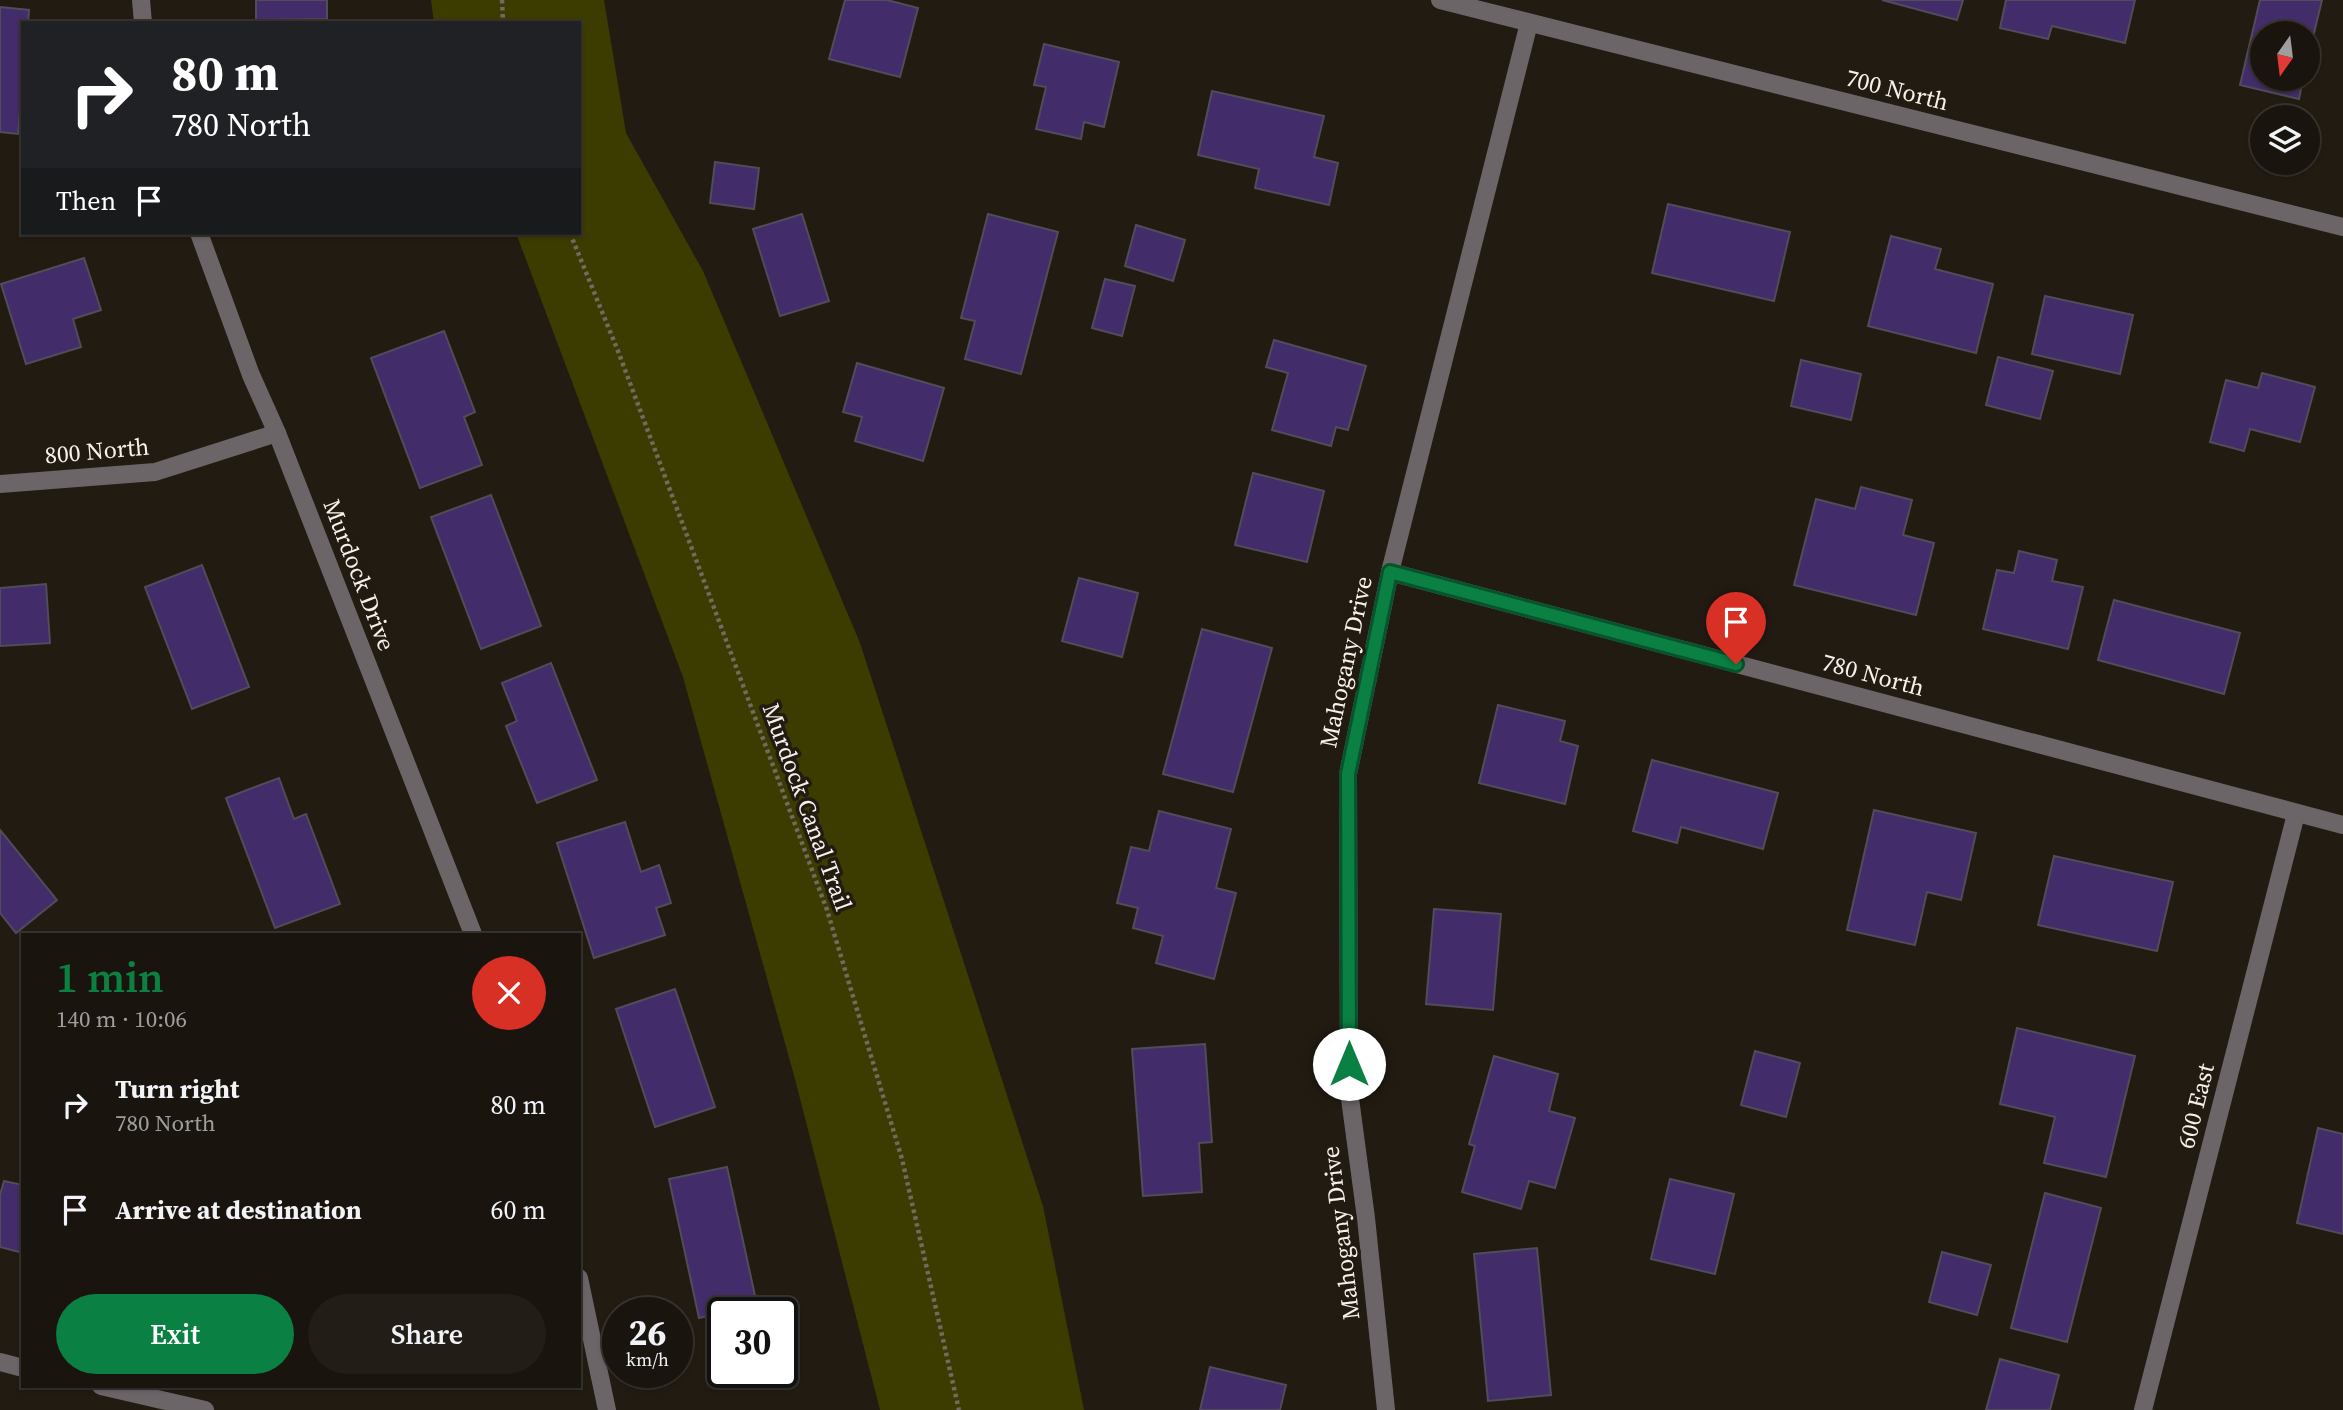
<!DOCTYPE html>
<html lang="en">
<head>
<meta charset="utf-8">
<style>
	:root { --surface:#1a140e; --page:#231d17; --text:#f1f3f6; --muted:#9f9e9e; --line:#38332e; --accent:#0b8043 }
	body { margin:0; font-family:"Source Serif 4",serif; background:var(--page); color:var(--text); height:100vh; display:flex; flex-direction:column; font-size:26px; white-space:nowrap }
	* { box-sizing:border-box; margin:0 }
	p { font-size:23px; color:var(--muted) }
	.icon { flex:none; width:38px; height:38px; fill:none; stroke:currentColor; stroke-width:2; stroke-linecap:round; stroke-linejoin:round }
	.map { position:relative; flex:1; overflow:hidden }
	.side { position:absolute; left:21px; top:933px; width:560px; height:455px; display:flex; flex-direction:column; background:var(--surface); border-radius:0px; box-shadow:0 2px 5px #0004,0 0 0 2px var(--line) }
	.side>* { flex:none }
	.hud { position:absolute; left:21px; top:21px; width:560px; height:214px; border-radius:0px; box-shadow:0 2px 5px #0004,0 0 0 2px var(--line); background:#202124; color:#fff; overflow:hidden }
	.needle { width:46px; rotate:194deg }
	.buttons { position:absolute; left:2250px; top:21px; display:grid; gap:14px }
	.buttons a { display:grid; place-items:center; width:70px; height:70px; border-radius:50%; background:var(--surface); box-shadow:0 2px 5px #0004,0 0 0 2px var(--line); font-size:35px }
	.speed { position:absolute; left:602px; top:1297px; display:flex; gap:14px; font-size:35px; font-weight:700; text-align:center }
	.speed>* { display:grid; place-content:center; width:91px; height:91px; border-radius:50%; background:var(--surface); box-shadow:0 2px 5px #0004,0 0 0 2px var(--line); line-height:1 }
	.speed small { font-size:18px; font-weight:400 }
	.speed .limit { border:4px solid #111; border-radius:10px; background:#fff; color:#111 }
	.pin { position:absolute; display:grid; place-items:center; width:60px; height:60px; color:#fff; margin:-72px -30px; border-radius:50% 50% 50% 0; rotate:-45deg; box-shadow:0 0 7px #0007 }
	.pin .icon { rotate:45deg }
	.me { position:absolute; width:77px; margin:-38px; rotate:0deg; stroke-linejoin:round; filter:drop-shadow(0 0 5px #0008) }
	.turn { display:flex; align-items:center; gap:24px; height:147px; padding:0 35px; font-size:32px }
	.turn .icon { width:91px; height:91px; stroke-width:2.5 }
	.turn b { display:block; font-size:49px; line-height:60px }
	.then { display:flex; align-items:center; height:66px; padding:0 35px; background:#0003; gap:14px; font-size:26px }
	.round { display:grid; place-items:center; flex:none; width:74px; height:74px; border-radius:37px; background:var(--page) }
	.summary { display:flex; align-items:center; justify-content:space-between; height:119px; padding:0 35px }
	h1 { font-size:42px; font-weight:600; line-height:52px; color:var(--accent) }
	.cta { display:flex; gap:14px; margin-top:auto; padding:14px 35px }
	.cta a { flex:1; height:80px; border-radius:42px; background:var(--accent); color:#fff; font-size:28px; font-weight:600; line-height:80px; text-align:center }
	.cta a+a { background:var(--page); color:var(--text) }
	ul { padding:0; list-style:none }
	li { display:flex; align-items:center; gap:21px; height:105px; padding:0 35px }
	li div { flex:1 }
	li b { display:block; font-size:26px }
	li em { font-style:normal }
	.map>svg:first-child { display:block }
	.green { fill:#3c3c00 }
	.building { fill:#422c69; stroke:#504c59; stroke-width:2 }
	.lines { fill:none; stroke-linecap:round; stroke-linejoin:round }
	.path { stroke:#716a62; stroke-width:4.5; stroke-dasharray:3.5 3.5; stroke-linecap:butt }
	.street { stroke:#6c6567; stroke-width:18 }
	.route-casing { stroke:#07532c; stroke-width:18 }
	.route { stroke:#0b8043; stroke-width:12 }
	.labels { text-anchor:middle; stroke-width:7; stroke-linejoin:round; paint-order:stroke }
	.street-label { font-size:24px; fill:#f7f1eb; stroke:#221b12 }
</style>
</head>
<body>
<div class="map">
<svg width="2343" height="1410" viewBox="0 0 2343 1410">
	<rect width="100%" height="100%" fill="#221b12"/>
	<!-- green -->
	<path class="green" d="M431,0h173l22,133 77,138 157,372 183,563 41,204h-204l-85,-331 -112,-402 -167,-444h63v-210h-145z"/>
	<!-- building -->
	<g class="building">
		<path d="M256,0h71v19l-71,1z"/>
		<path d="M845,0h42l31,8 -18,69 -71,-18z"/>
		<path d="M1882,0h81l-6,20z"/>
		<path d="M2006,0h129l-10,43 -73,-17 -4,13 -48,-11z"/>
		<path d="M2260,0h62l-14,58v-25h-45v46h40l-4,20 -59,-14z"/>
		<path d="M0,7l29,3 -1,13h-5v54l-5,57 -18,-2z"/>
		<path d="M1044,44l75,18 -15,65 -20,-5 -3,17 -45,-10 10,-42 -12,-2z"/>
		<path d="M1212,91l112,25 -10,41 24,6 -9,42 -74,-17 4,-19 -61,-14z"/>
		<path d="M715,162l44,6 -5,41 -44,-6z"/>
		<path d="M1668,204l122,28 -16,69 -122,-28z"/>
		<path d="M802,214l27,87 -49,15 -27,-87z"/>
		<path d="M988,214l70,18 -37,142 -56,-15 10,-38 -14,-3z"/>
		<path d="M1136,225l49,15 -12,41 -48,-15z"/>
		<path d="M1891,236l50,13 -6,20 58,15 -17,69 -108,-27z"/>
		<path d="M84,258l17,52 -28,9 8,28 -55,17 -25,-80z"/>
		<path d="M1105,279l30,7 -13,50 -30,-8z"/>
		<path d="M2045,296l88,19 -13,59 -88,-20z"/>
		<path d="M444,331l31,81 -11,5 18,48 -62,23 -49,-130z"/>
		<path d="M1274,340l92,26 -18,64 -12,-3 -5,19 -59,-16 16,-57 -22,-6z"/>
		<path d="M1998,357l55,14 -13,48 -54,-14z"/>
		<path d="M1801,360l60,14 -10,46 -60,-14z"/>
		<path d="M857,363l87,25 -21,73 -68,-20 7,-24 -19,-5z"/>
		<path d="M2262,373l53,14 -15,55 -50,-13 -6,22 -34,-9 16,-62 32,8z"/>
		<path d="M1253,473l71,18 -17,71 -72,-17z"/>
		<path d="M1861,487l51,13 -9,35 31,8 -18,72 -122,-30 22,-86 39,10z"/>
		<path d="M491,495l50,131 -60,23 -50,-132z"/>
		<path d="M2019,551l38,9 -5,21 31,6 -15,62 -85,-20 14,-59 17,3z"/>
		<path d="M202,565l47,122 -57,22 -47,-122z"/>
		<path d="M1079,578l59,15 -16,64 -60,-16z"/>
		<path d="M46,584l4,59 -50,3v-58z"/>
		<path d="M2114,600l126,33 -16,61 -126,-34z"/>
		<path d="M1202,629l70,19 -39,144 -70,-18z"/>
		<path d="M551,663l46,117 -60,23 -31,-77 11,-5 -15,-38z"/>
		<path d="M1498,705l67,16 -5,20 18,5 -13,58 -86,-21z"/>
		<path d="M1652,760l126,33 -15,56 -82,-22 -4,16 -44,-12z"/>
		<path d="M279,778l15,41 12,-5 34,90 -65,24 -49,-130z"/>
		<path d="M1874,810l102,23 -15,67 -34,-8 -12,53 -68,-15z"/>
		<path d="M1159,811l72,18 -15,59 20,5 -22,86 -58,-16 7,-27 -30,-8 5,-20 -21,-5 14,-56 18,4z"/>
		<path d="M625,822l16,50 18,-7 12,38 -15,5 9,27 -71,23 -37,-115z"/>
		<path d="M0,830l57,70 -41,33 -16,-20z"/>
		<path d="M2054,856l119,26 -16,69 -119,-26z"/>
		<path d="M1434,909l67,5 -8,96 -67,-6z"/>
		<path d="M675,989l40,118 -60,20 -39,-118z"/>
		<path d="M2017,1028l118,28 -29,121 -62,-14 11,-46 -55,-13z"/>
		<path d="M1205,1044l7,98 -13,1 3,49 -59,4 -11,-147z"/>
		<path d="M1755,1051l45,12 -14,54 -45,-12z"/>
		<path d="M1494,1056l64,18 -9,37 26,7 -20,70 -26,-7 -8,28 -59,-17 13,-46 -6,-2z"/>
		<path d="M2318,1128l25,6v100l-46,-11z"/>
		<path d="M727,1167l30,138 -58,13 -30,-139z"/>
		<path d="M1670,1179l64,15 -19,80 -64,-15z"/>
		<path d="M4,1181l19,4v68l-23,-6v-52z"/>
		<path d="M2045,1193l56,15 -34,134 -56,-14z"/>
		<path d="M1537,1248l14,147 -63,6 -14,-147z"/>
		<path d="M1942,1252l49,13 -14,50 -48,-13z"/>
		<path d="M2000,1359l59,16 -9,35h-64z"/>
		<path d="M1210,1367l76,18 -6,25h-80z"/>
	</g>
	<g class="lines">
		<!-- path -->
		<g class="path">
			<path d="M502,0l1,23"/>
			<path d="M570,233l48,118 209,559 75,249 57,251"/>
		</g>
		<!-- street -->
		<g class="street">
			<path d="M141,0l2,23"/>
			<path d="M1440,0l903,227"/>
			<path d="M199,233l52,142 26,58 196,501"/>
			<path d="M0,484l155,-12 122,-39"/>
			<path d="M1390,572l953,253"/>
			<path d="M579,1278l28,132"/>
			<path d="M0,1362l23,6"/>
			<path d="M101,1386l104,24"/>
			<path d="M1386,1410l-20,-192 -17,-127 -1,-317 42,-202 139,-549"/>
			<path d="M2143,1410l153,-596"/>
		</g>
	</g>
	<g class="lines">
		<!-- route casing -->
		<g class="route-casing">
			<path id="route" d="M1349,1064l-1,-290 42,-202 346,92"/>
		</g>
		<!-- route -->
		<use href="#route" class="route"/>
	</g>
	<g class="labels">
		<!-- street labels -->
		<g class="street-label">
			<text transform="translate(1897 90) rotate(14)" y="8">700 North</text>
			<text transform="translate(97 451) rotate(-5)" y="8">800 North</text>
			<text transform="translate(359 575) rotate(69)" y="8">Murdock Drive</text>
			<text transform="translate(1346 662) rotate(-78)" y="8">Mahogany Drive</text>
			<text transform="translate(1873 675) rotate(15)" y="8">780 North</text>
			<text transform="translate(807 807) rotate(70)" y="8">Murdock Canal Trail</text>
			<text transform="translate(2196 1106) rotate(-76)" y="8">600 East</text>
			<text transform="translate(1341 1233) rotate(-97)" y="8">Mahogany Drive</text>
		</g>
	</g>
</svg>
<div class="buttons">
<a><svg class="needle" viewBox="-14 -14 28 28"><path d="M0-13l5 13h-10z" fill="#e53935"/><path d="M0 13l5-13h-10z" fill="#9f9e9e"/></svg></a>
<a><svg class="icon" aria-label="layers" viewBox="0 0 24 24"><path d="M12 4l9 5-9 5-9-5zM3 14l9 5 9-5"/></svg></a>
</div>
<div class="speed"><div>26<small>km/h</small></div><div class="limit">30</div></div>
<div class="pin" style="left:1736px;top:664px;background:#d93025"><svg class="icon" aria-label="arrive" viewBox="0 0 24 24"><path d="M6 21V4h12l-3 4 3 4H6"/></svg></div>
<svg class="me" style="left:1349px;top:1064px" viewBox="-20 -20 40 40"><circle r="19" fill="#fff"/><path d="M0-13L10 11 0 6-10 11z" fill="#0b8043"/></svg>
<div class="hud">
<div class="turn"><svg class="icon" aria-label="right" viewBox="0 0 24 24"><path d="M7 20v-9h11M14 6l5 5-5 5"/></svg><div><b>80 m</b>780 North</div></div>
<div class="then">Then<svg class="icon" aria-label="arrive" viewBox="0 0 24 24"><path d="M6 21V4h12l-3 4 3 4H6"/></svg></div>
</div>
<section class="side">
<div class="summary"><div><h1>1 min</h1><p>140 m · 10:06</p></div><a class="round" style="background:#d93025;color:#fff"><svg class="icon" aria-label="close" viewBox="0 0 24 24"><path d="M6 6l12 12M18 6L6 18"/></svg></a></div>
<ul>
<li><svg class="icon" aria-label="right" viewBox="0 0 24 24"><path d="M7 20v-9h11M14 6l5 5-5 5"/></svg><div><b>Turn right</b><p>780 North</p></div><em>80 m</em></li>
<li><svg class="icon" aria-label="arrive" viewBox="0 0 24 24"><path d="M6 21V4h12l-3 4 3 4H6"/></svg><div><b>Arrive at destination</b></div><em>60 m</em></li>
</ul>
<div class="cta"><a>Exit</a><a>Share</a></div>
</section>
</div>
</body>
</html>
